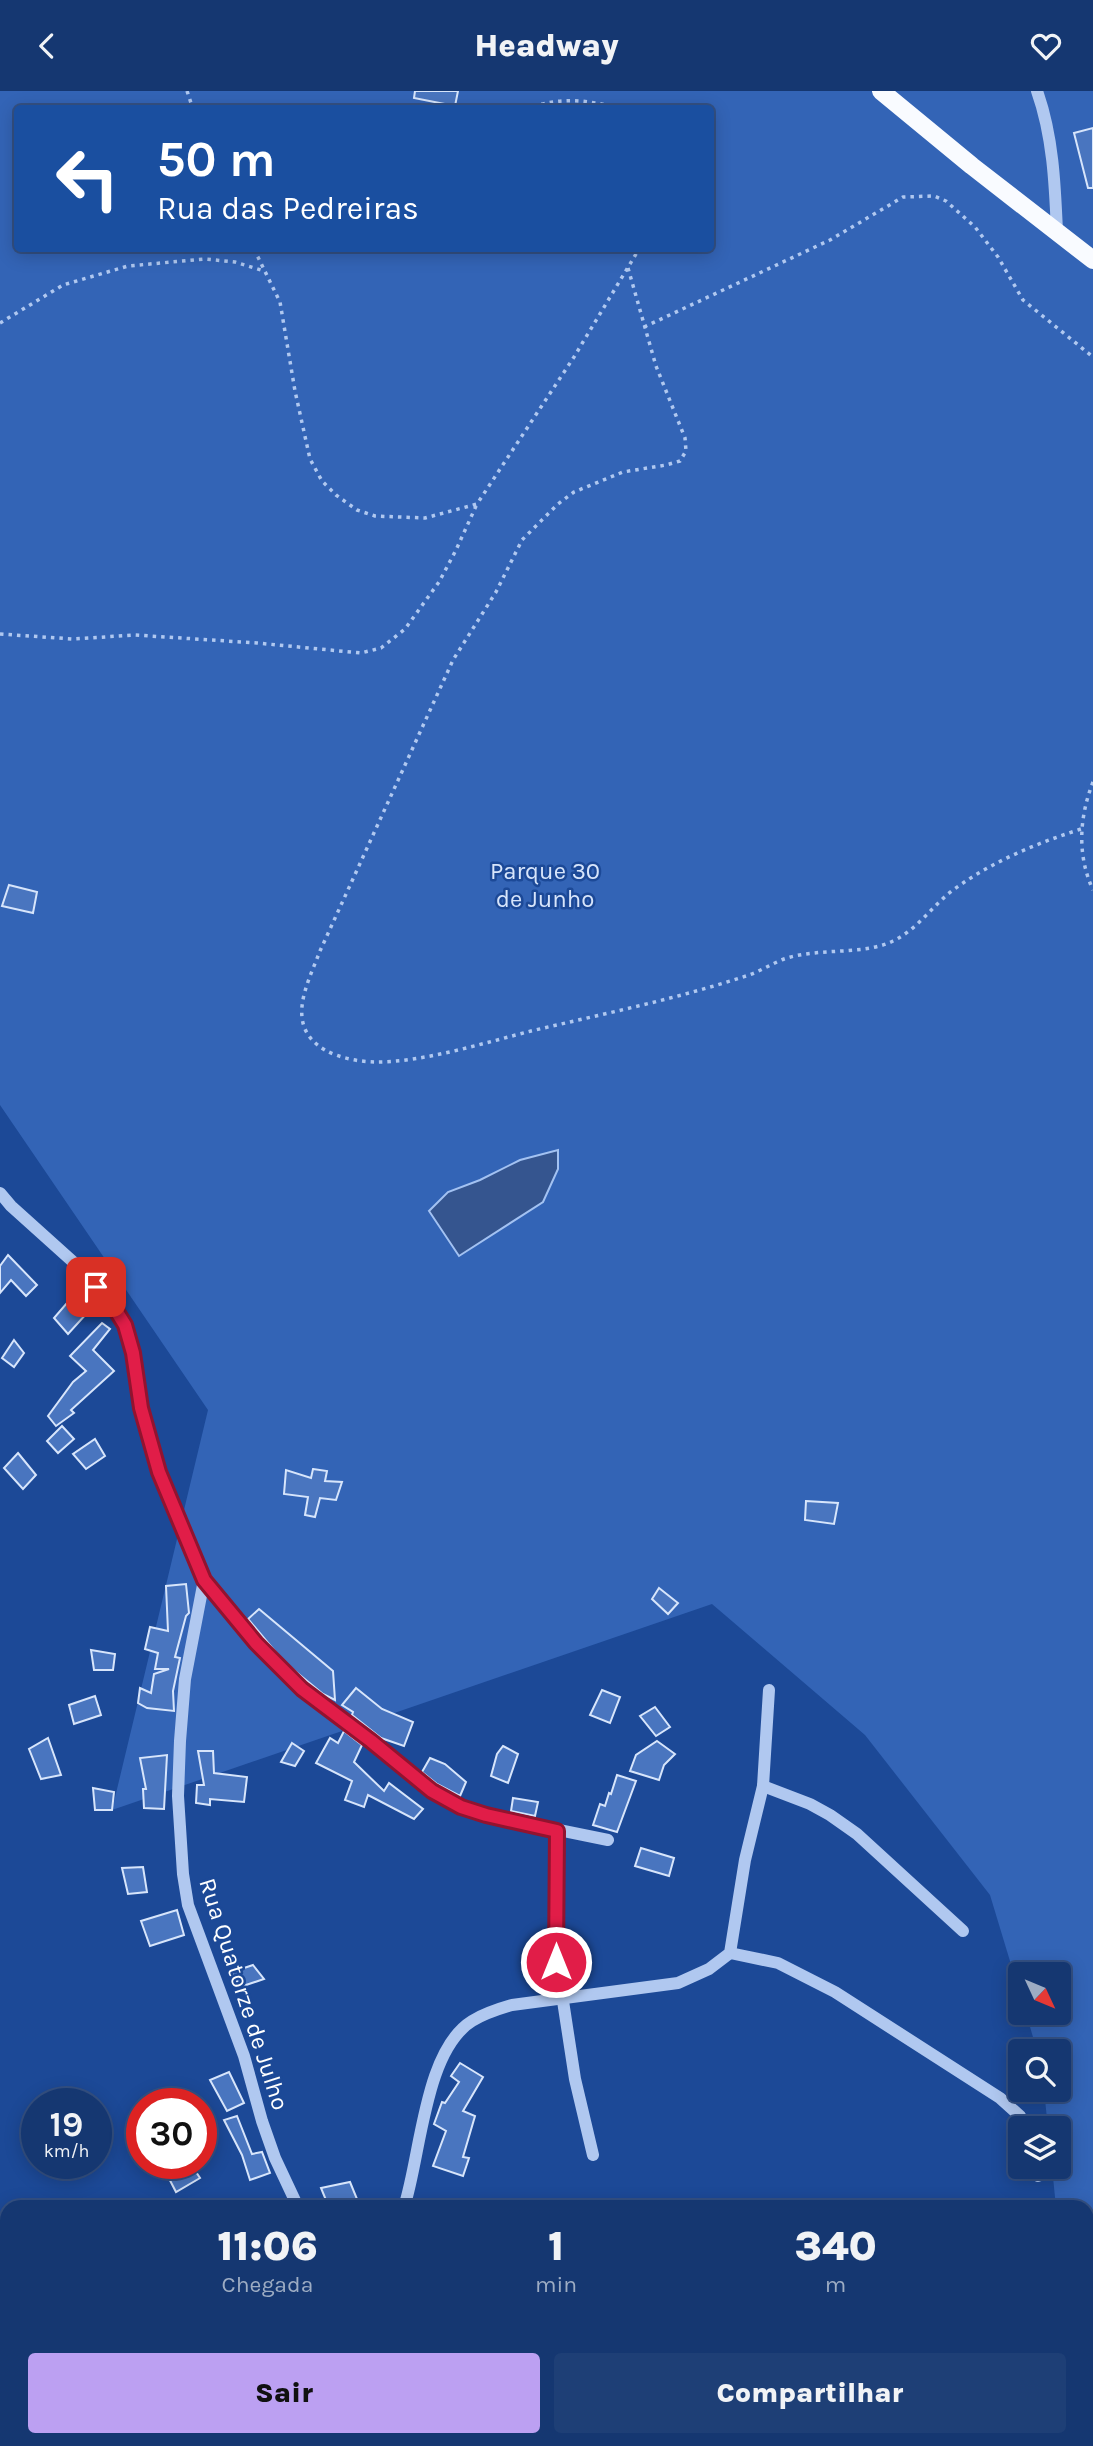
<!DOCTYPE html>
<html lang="pt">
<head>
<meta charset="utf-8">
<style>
	:root { --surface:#153771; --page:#1e3f76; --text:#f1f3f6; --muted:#9dacc3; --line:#345184; --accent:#bca0f2 }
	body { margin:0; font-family:Karla,sans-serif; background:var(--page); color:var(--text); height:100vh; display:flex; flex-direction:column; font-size:26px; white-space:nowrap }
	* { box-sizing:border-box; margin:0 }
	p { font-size:23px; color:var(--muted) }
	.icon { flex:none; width:38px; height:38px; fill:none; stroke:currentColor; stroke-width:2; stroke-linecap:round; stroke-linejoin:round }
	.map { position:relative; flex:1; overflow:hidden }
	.drawer { position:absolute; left:0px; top:2109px; width:1094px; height:247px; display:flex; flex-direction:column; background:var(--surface); border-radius:21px 21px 0 0; box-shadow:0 4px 18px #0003,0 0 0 2px var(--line) }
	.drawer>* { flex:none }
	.guide { position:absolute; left:14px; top:14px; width:700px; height:147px; border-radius:7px; box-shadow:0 4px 18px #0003,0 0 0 2px var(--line); background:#1a4fa0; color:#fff; overflow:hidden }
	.needle { width:46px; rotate:134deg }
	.buttons { position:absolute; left:1008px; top:1871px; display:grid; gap:14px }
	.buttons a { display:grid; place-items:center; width:63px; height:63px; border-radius:7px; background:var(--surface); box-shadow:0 4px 18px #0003,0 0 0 2px var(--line); font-size:35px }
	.speed { position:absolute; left:21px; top:1997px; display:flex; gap:14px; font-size:35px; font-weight:700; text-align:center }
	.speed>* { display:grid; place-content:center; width:91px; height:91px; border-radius:50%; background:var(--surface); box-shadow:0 4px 18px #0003,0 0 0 2px var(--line); line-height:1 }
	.speed small { font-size:18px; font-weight:400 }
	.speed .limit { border:10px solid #d22; background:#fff; color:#111 }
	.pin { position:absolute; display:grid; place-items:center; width:60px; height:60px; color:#fff; margin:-30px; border-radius:14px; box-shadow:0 4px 10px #0006 }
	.me { position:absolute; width:77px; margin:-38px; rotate:0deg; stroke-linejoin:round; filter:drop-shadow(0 0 5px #0008) }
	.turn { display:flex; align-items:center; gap:24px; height:147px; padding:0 28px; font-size:32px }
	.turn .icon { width:91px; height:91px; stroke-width:2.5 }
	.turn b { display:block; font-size:49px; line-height:60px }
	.eta { display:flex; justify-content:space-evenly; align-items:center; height:119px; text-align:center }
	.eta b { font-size:42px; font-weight:800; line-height:49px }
	.cta { display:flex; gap:14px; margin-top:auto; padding:14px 28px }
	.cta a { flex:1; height:80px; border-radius:7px; background:var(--accent); color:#111; font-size:28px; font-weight:800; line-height:80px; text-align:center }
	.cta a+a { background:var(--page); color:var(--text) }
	header { display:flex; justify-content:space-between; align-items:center; height:91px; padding:0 28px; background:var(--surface); font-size:32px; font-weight:800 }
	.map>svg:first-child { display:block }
	.green { fill:#3364b6; fill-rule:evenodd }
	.water { fill:#35558f; stroke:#a3c2f2; stroke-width:2 }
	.building { fill:#4975bf; stroke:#d7e5fb; stroke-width:2 }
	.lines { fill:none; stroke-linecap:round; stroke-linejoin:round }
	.path { stroke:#b0c8f0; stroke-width:3.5; stroke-dasharray:3.5 5; stroke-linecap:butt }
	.minor { stroke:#b0c8f0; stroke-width:12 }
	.major { stroke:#f9fbff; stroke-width:18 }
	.route-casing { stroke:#92132f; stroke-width:18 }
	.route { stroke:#e11d48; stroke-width:12 }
	.labels { text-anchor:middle; stroke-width:5; stroke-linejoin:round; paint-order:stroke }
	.park-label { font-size:24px; fill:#d7e5fb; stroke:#1c4997 }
	.street-label { font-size:24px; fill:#fff; stroke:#1c4997 }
</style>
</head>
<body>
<header><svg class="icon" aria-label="back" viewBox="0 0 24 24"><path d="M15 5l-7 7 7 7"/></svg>Headway<svg class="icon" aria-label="heart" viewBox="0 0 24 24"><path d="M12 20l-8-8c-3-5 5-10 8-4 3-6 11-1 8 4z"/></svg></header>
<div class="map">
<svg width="1093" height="2355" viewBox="0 0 1093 2355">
	<rect width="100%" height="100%" fill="#1c4997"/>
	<!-- green -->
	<path class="green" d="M0,0h1093v2355h-605l9,-7h590v-232h-31l-4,-40h7v-39h-11l-4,-38 15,-1v-38h-22l-11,-38h33v-39h-39v20l-30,-99 -125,-160 -153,-131 -600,206 96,-400 -208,-305zM18,18h692v140h-692z"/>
	<!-- water -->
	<path class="water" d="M558,1059v19l-15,33 -84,54 -30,-45 19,-19 32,-12 40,-20z"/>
	<!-- building -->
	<g class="building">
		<path d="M415,0h43l-3,15 -41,-8z"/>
		<path d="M1093,37v60h-5l-14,-55z"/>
		<path d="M9,794l28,7 -4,21 -31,-7z"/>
		<path d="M8,1164l29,30 -11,11 -15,-16 -11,13v-27z"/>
		<path d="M73,1205l15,16 -20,22 -14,-16z"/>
		<path d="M102,1232l8,6 -17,21 21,21 -43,39 3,3 -18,13 -8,-10 25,-34 13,-11 -16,-15z"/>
		<path d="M14,1249l10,13 -10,14 -12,-9z"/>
		<path d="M62,1335l12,13 -16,14 -11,-12z"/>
		<path d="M95,1348l10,17 -19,13 -13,-15z"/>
		<path d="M18,1362l18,22 -13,14 -19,-21z"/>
		<path d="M313,1378l14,2 -2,10 17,1 -6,18 -16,-2 -5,19 -10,-2 3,-18 -24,-3 2,-24 25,8z"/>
		<path d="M806,1410l32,2 -4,21 -29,-4z"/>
		<path d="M186,1493l3,29 -3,3 -11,41 5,1 -7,33 1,20 -27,-3 -9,-5 2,-15 11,5 3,-19 15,-5h-14l3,-16 -13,-4 5,-22 18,4 -2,-45z"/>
		<path d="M659,1497l19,15 -10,11 -16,-15z"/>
		<path d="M259,1518l74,62 2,29 -12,-6 -39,-32 -36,-43z"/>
		<path d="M91,1559l24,4 -2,16h-19z"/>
		<path d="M356,1597l26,21 31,13 -9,24 -23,-8 -29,-23 1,-3 -11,-7z"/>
		<path d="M602,1599l18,7 -10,26 -20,-8z"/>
		<path d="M95,1605l6,19 -27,9 -5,-19z"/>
		<path d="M655,1616l15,20 -14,9 -16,-20z"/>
		<path d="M344,1640l18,14 -8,17 30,29 5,-8 34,26 -9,10 -46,-24 -4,12 -19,-7 7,-19 -36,-18 14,-25 8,5z"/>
		<path d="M48,1647l13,37 -20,4 -12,-30z"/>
		<path d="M657,1650l18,13 -11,11 -5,15 -29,-9 6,-16z"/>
		<path d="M292,1652l12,8 -9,15 -14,-4z"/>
		<path d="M503,1655l15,8 -10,29 -17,-7 6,-22z"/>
		<path d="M198,1660h15l1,22 33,4 -3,25 -34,-3v6l-14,-2 1,-18h7z"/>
		<path d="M167,1664l-3,54 -20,-1 -1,-19h3l-6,-31z"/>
		<path d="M430,1667l15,6 21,18 -6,14 -23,-12 -15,-12z"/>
		<path d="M617,1684l19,6 -19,51 -24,-7 7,-21 5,2 4,-13 2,1z"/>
		<path d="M93,1697l21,4 -2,18h-17z"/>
		<path d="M513,1707l25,4 -3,14 -24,-5z"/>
		<path d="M641,1757l33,10 -5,18 -34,-10z"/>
		<path d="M143,1776l4,25 -19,2 -6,-26z"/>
		<path d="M177,1819l7,25 -34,11 -9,-25z"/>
		<path d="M253,1874l11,14 -24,8 -8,-15z"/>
		<path d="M460,1972l23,14 -20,34 12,5 -12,41 6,1 -6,18 -30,-10 13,-35 -12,-7 8,-22 3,1 14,-21 -8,-6z"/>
		<path d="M229,1981l15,31 -17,8 -17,-31z"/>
		<path d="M237,2025l15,38 10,-2 8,21 -20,7 -8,-25 -18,-35z"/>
		<path d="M161,2072h29l10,15 -24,14z"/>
		<path d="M350,2091l7,17 -29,6 -7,-17z"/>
	</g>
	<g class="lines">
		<!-- path -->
		<g class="path">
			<path d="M187,0l6,18"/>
			<path d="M525,18c37,-13 62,-9 99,0"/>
			<path d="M254,158l26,53 15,89 15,68 12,22 14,14 21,15 18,6 50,2 52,-14 97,-147 65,-108"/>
			<path d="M628,177l28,98 29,72 1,13 -6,10 -14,4 -43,7 -49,20 -16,12 -36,36 -26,52 -43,68 -133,291c-13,34 -36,75 5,99 14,8 35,12 51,12 48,0 108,-19 155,-31 72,-17 145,-32 215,-55 13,-4 25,-12 38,-17 35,-12 78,-3 109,-18 25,-12 39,-35 60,-51 40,-29 82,-46 128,-61"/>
			<path d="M0,232l63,-38 65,-19 77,-7 30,3 29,9"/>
			<path d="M644,236l186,-87 73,-43 31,-1 12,5 29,26 23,30 25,43 70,57"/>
			<path d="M0,543l73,5 62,-4 122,8 104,10 20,-5 24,-19 34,-47 17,-32 21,-46"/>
			<path d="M1093,691c-14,36 -16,73 0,108"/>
			<path d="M182,2348l4,7"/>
			<path d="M0,2353l7,-11"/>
			<path d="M235,2355l11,-7"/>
		</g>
		<!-- minor -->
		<g class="minor">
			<path d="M1037,0c16,45 18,93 20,141"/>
			<path d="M0,1102l11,13 70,63 31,35 13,21 8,28 8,55 18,64 45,108 74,88 24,21 69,52 61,50 16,10 38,14 122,25"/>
			<path d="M204,1489l-19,99 -5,62 -2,55 5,78 5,31 56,151 18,65 13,37 23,49"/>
			<path d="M763,1695l47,18 20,11 27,19 106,97"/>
			<path d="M557,1740v131l18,117 18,76"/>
			<path d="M730,1862l48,10 57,29 165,106 20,18 6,12"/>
			<path d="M1036,2076l2,9"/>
			<path d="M404,2116c17,-52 20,-156 68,-186 13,-8 26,-12 40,-16l166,-22 31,-14 21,-16 15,-93 18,-74 6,-96"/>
			<path d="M391,2348l1,7"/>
		</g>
		<!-- major -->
		<path class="major" d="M881,0l91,75 121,94"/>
	</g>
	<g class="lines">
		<!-- route casing -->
		<g class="route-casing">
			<path id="route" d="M96,1196l16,17 13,21 8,28 8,55 18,64 45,108 52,63 46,46 69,52 61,50 29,16 25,8 71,16 -1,131"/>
		</g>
		<!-- route -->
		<use href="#route" class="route"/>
	</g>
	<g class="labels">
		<!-- park labels -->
		<g class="park-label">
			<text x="545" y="788">Parque 30<tspan x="545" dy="28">de Junho</tspan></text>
		</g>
		<!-- street labels -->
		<g class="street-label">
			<text transform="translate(244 1903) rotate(72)" y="8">Rua Quatorze de Julho</text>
		</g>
	</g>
</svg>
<div class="buttons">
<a><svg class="needle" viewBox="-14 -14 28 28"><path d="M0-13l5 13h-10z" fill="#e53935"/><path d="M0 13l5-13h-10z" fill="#9dacc3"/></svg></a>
<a><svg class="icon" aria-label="search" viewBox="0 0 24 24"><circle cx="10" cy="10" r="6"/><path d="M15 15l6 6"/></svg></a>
<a><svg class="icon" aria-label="layers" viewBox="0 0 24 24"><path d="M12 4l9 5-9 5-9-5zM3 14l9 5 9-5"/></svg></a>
</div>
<div class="speed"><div>19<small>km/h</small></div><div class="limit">30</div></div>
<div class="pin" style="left:96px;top:1196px;background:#d93025"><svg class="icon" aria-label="arrive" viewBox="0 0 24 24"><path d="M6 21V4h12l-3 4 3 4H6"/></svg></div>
<svg class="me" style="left:556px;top:1871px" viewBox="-20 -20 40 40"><circle r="17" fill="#e11d48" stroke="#fff" stroke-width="3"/><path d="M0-11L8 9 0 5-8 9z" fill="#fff"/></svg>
<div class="guide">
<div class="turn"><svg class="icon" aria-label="left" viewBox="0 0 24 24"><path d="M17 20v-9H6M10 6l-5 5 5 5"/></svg><div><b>50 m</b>Rua das Pedreiras</div></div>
</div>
<section class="drawer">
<div class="eta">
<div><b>11:06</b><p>Chegada</p></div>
<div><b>1</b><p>min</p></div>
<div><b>340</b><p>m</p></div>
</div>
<div class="cta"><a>Sair</a><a>Compartilhar</a></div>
</section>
</div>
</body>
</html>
